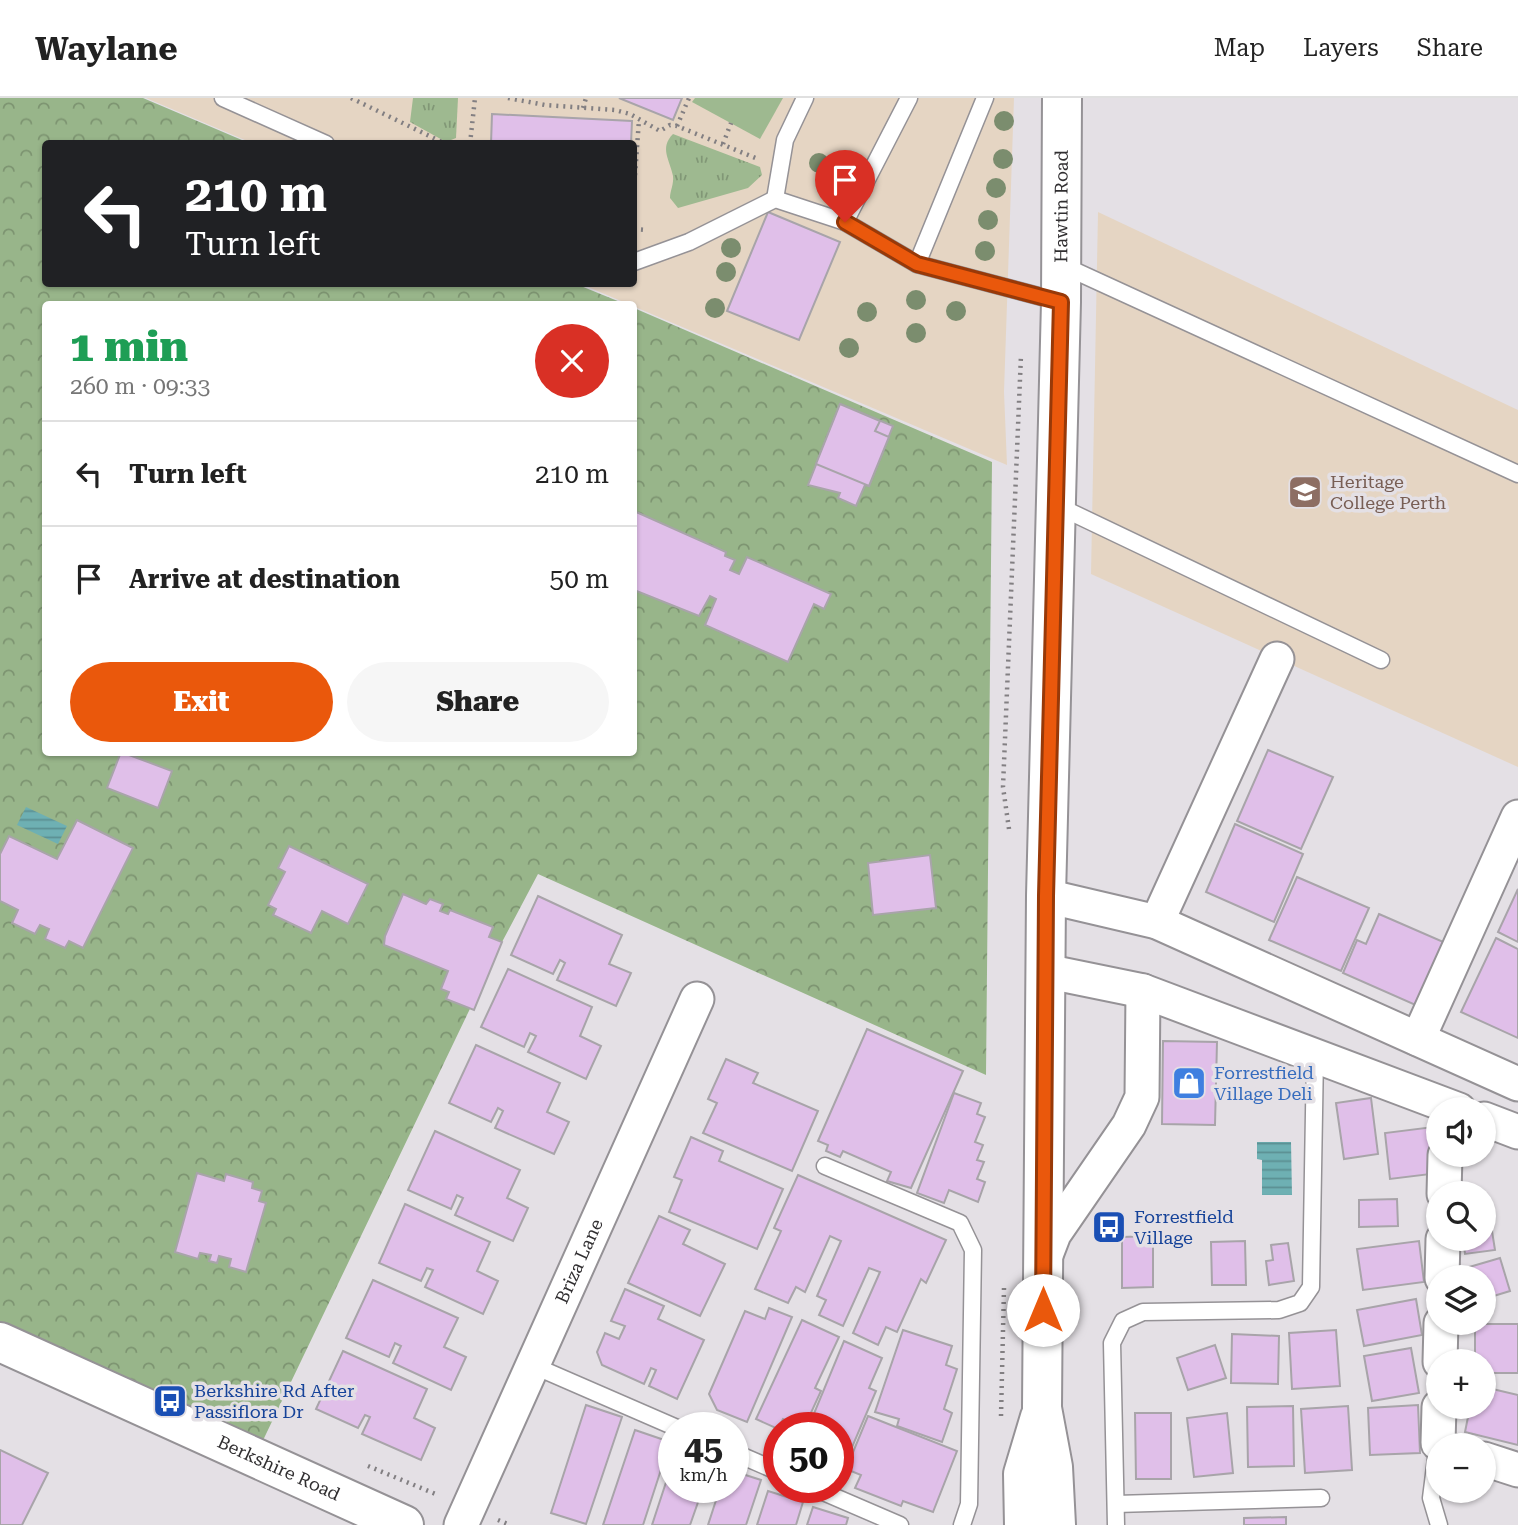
<!DOCTYPE html>
<html lang="en">
<head>
<meta charset="utf-8">
<style>
	:root { --surface:#fff; --page:#f6f6f6; --text:#222; --muted:#767676; --line:#e0e0e0; --accent:#ea580c }
	body { margin:0; font-family:"Roboto Serif",serif; background:var(--page); color:var(--text); height:100vh; display:flex; flex-direction:column; font-size:26px; white-space:nowrap }
	* { box-sizing:border-box; margin:0 }
	p { font-size:23px; color:var(--muted) }
	.icon { flex:none; width:38px; height:38px; fill:none; stroke:currentColor; stroke-width:2; stroke-linecap:round; stroke-linejoin:round }
	.map { position:relative; flex:1; overflow:hidden }
	.panel { position:absolute; left:42px; top:203px; width:595px; height:455px; display:flex; flex-direction:column; background:var(--surface); border-radius:7px; box-shadow:0 2px 5px #0004 }
	.panel>* { flex:none }
	.guide { position:absolute; left:42px; top:42px; width:595px; height:147px; border-radius:7px; box-shadow:0 2px 5px #0004; background:#202124; color:#fff; overflow:hidden }
	.buttons { position:absolute; left:1426px; top:999px; display:grid; gap:14px }
	.buttons a { display:grid; place-items:center; width:70px; height:70px; border-radius:50%; background:var(--surface); box-shadow:0 2px 5px #0004; font-size:35px }
	.speed { position:absolute; left:658px; top:1314px; display:flex; gap:14px; font-size:35px; font-weight:700; text-align:center }
	.speed>* { display:grid; place-content:center; width:91px; height:91px; border-radius:50%; background:var(--surface); box-shadow:0 2px 5px #0004; line-height:1 }
	.speed small { font-size:18px; font-weight:400 }
	.speed .limit { border:10px solid #d22; background:#fff; color:#111 }
	.pin { position:absolute; display:grid; place-items:center; width:60px; height:60px; color:#fff; margin:-72px -30px; border-radius:50% 50% 50% 0; rotate:-45deg; box-shadow:0 0 7px #0007 }
	.pin .icon { rotate:45deg }
	.me { position:absolute; width:77px; margin:-38px; rotate:0deg; stroke-linejoin:round; filter:drop-shadow(0 0 5px #0008) }
	.turn { display:flex; align-items:center; gap:24px; height:147px; padding:0 28px; font-size:32px }
	.turn .icon { width:91px; height:91px; stroke-width:2.5 }
	.turn b { display:block; font-size:49px; line-height:60px }
	.round { display:grid; place-items:center; flex:none; width:74px; height:74px; border-radius:37px; background:var(--page) }
	.overview { display:flex; align-items:center; justify-content:space-between; height:119px; padding:0 28px }
	h1 { font-size:42px; font-weight:800; line-height:52px; color:#1e9e55 }
	.action { display:flex; gap:14px; margin-top:auto; padding:14px 28px }
	.action a { flex:1; height:80px; border-radius:42px; background:var(--accent); color:#fff; font-size:28px; font-weight:800; line-height:80px; text-align:center }
	.action a+a { background:var(--page); color:var(--text) }
	ul { padding:0; list-style:none }
	li { display:flex; align-items:center; gap:21px; height:105px; padding:0 28px; border-top:2px solid var(--line) }
	li div { flex:1 }
	li b { display:block; font-size:26px }
	li em { font-style:normal }
	header { display:flex; align-items:center; gap:42px; box-sizing:border-box; height:98px; padding:0 35px; background:var(--surface); border-bottom:2px solid var(--line) }
	header strong { font-size:33px }
	nav { display:flex; gap:38px; margin-inline-start:auto; font-size:24px }
	.map>svg:first-child { display:block }
	.education { fill:#e5d5c3 }
	.grass { fill:url(#grass-tufts) }
	.forest { fill:url(#forest-crowns) }
	.park { fill:#9eb990 }
	.water { fill:url(#water-rules) }
	.building { fill:#e0bfe9; stroke:#a8a4a9; stroke-width:2 }
	.lines { fill:none; stroke-linecap:round; stroke-linejoin:round }
	.service-casing { stroke:#959296; stroke-width:19 }
	.minor-casing { stroke:#959296; stroke-width:37 }
	.secondary-casing { stroke:#959296; stroke-width:42 }
	.path { stroke:#827f82; stroke-width:4.5; stroke-dasharray:2 5; stroke-linecap:butt }
	.service { stroke:#fff; stroke-width:16 }
	.minor { stroke:#fff; stroke-width:33 }
	.secondary { stroke:#fff; stroke-width:38 }
	.tree { fill:#7b8d6e }
	.route-casing { stroke:#983908; stroke-width:18 }
	.route { stroke:#ea580c; stroke-width:12 }
	.labels { text-anchor:middle; stroke-width:7; stroke-linejoin:round; paint-order:stroke }
	.street-label { font-size:18px; fill:#312f31; stroke:#e4e0e5 }
	.education-label { font-size:18px; fill:#785e54; stroke:#e4e0e5; text-anchor:start }
	.shop-label { font-size:18px; fill:#366cbe; stroke:#e4e0e5; text-anchor:start }
	.transit-label { font-size:18px; fill:#164399; stroke:#e4e0e5; text-anchor:start }
</style>
</head>
<body>
<header>
<strong>Waylane</strong>
<nav><a>Map</a><a>Layers</a><a>Share</a></nav>
</header>
<div class="map">
<svg width="1518" height="1427" viewBox="0 0 1518 1427">
	<defs>
		<pattern id="grass-tufts" width="24" height="20" patternUnits="userSpaceOnUse" patternTransform="scale(1.75)"><rect width="24" height="20" fill="#9eb990"/><path d="M3 7l-1-3M5 7V3M7 7l1-3M15 17l-1-3M17 17v-4M19 17l1-3" fill="none" stroke="#819776"/></pattern>
		<pattern id="forest-crowns" width="20" height="18" patternUnits="userSpaceOnUse" patternTransform="scale(1.75)"><rect width="20" height="18" fill="#98b58a"/><path d="M2 6a3 3 0 1 1 6 0M12 15a3 3 0 1 1 6 0" fill="none" stroke="#7d9471"/></pattern>
		<pattern id="water-rules" width="6" height="5" patternUnits="userSpaceOnUse" patternTransform="scale(1.75)"><rect width="6" height="5" fill="#6eb0b3"/><path d="M0 2.5h6" fill="none" stroke="#5b9092"/></pattern>
	</defs>
	<rect width="100%" height="100%" fill="#e4e0e5"/>
	<!-- education -->
	<g class="education">
		<path d="M146,0h868l-10,294 3,73 -426,-181h53v-140l-382,-1z"/>
		<path d="M1098,114l420,198v357l-427,-193z"/>
	</g>
	<!-- grass -->
	<g class="grass">
		<path d="M413,0h45l-2,40 -10,4 -36,-20z"/>
		<path d="M673,36l87,33 2,8 -14,13 -70,20 -8,-10c0,-7 4,-14 3,-22 -3,-16 -14,-28 0,-42z"/>
	</g>
	<!-- forest -->
	<path class="forest" d="M0,0h143l106,45 -203,1v140h530l49,20h-579v448h588v-444l358,154 -6,613 -448,-201 -36,68 -247,515 -255,-112z"/>
	<!-- park -->
	<path class="park" d="M695,0h88l-23,41 -68,-37z"/>
	<!-- water -->
	<g class="water">
		<path d="M26,709l41,19 -9,18 -41,-19z"/>
		<path d="M1257,1044h34l1,53h-30v-35l-5,-1z"/>
	</g>
	<!-- building -->
	<g class="building">
		<path d="M619,0h63l-9,22z"/>
		<path d="M492,16l140,7 -1,23h-140z"/>
		<path d="M768,114l72,30 -41,98 -72,-29z"/>
		<path d="M840,306l53,22 -24,60 -4,-1 -9,21 -18,-8 2,-5 -32,-8z"/>
		<path d="M840,306l40,17 -5,10 14,6 -20,49 -53,-22z"/>
		<path d="M634,413l92,41 -1,4 10,4 -5,10 9,4 8,-17 84,37 -7,15 -10,-5 -26,58 -83,-37 11,-26 -6,-3 -11,20 -65,-26z"/>
		<path d="M1268,652l65,27 -32,72 -64,-28z"/>
		<path d="M121,654l51,19 -14,37 -51,-20z"/>
		<path d="M77,722l56,28 -50,100 -14,-7 -4,7 -20,-9 4,-10 -9,-4 -5,9 -23,-11 6,-13 -18,-9v-47l9,-18 48,23z"/>
		<path d="M1235,726l68,30 -29,68 -68,-30z"/>
		<path d="M289,748l79,38 -20,40 -26,-13 -11,22 -38,-18 3,-6 -8,-4 17,-33 -7,-4z"/>
		<path d="M930,757l6,53 -63,7 -5,-52z"/>
		<path d="M1297,779l72,31 -28,63 -72,-31z"/>
		<path d="M1518,791v53l-20,-10z"/>
		<path d="M403,796l23,10 4,-5 13,5 -3,7 8,3 2,-4 43,17 -4,10 13,5 -28,68 -28,-11 3,-7 -8,-3 7,-18 -64,-26 1,-9z"/>
		<path d="M538,798l84,39 -13,29 22,9 -15,33 -59,-26 8,-17 -5,-3 -7,14 -42,-19z"/>
		<path d="M1379,816l69,30 -28,63 -77,-34 14,-33 9,4z"/>
		<path d="M1496,840l22,11v89l-57,-26z"/>
		<path d="M508,871l84,38 -12,29 21,10 -15,33 -58,-27 8,-16 -6,-3 -6,14 -43,-20z"/>
		<path d="M867,931l96,42 -52,117 -24,-7 4,-9 -48,-21 -3,6 -14,-6 2,-6 -10,-4z"/>
		<path d="M1163,943l54,1 -2,83 -53,-1z"/>
		<path d="M476,947l84,38 -13,29 22,10 -15,32 -59,-26 8,-17 -5,-3 -7,14 -42,-19z"/>
		<path d="M726,961l32,14 -5,10 65,28 -26,60 -89,-38 14,-30 -9,-4z"/>
		<path d="M954,995l27,10 -4,11 8,3 -10,25 8,3 -6,15 7,2 -7,17 8,3 -7,20 -29,-12 -5,13 -27,-10z"/>
		<path d="M1371,1000l7,56 -34,5 -8,-56z"/>
		<path d="M1433,1029l6,46 -49,6 -5,-46z"/>
		<path d="M435,1033l85,39 -13,28 21,10 -15,33 -58,-26 8,-17 -6,-3 -6,14 -43,-19z"/>
		<path d="M691,1039l32,14 -4,10 64,28 -26,60 -88,-37 13,-32 -8,-3z"/>
		<path d="M197,1075l27,8 2,-7 27,8 -1,6 10,3 -3,10 7,2 -20,69 -17,-5 2,-8 -12,-3 -2,7 -8,-2 2,-6 -11,-2 -2,6 -23,-7z"/>
		<path d="M798,1077l148,65 -20,43 -5,-4 -24,53 -11,-5 -8,18 -25,-12 27,-61 -11,-4 -26,58 -24,-11 7,-15 -9,-4 24,-55 -11,-5 -25,56 -9,-5 -8,16 -33,-14 26,-58 -7,-3z"/>
		<path d="M1397,1101l1,27 -39,1v-27z"/>
		<path d="M405,1106l85,38 -13,29 21,10 -15,33 -58,-27 8,-17 -6,-2 -6,13 -42,-18z"/>
		<path d="M1484,1114h5l6,38 -30,4 -2,-15h21z"/>
		<path d="M659,1118l31,14 -7,14 42,20 -25,52 -72,-33z"/>
		<path d="M1153,1138v51l-31,1v-51z"/>
		<path d="M1245,1143l1,44h-34l-1,-43z"/>
		<path d="M1419,1143l5,41 -61,8 -6,-41z"/>
		<path d="M1288,1145l6,38 -25,4 -3,-24 7,-1 -2,-15z"/>
		<path d="M1500,1160l10,33 -26,8v-21h-23l-2,-8z"/>
		<path d="M373,1182l85,38 -14,29 22,10 -15,33 -58,-27 8,-17 -6,-3 -6,14 -43,-19z"/>
		<path d="M625,1191l39,17 -6,13 46,21 -27,59 -28,-13 7,-16 -5,-2 -7,16 -42,-19 -5,-13 8,-19 14,6 6,-13 -14,-5z"/>
		<path d="M1416,1201l6,36 -58,11 -7,-36z"/>
		<path d="M769,1210l23,9 -45,105 -30,-12 -8,-16 36,-83 20,8z"/>
		<path d="M802,1222l37,17 -24,51 6,3 -17,37 -21,-9 -5,10 -22,-10z"/>
		<path d="M1475,1226h43v49h-34v-11h-9z"/>
		<path d="M903,1232l49,16 -6,19 11,4 -13,40 8,4 -10,29 -45,-16 2,-7 -24,-7z"/>
		<path d="M1336,1232l4,56 -48,3 -3,-56z"/>
		<path d="M1232,1236l47,2 -1,48 -47,-1z"/>
		<path d="M844,1243l38,17 -13,30 7,3 -32,75 -6,-2v-36h-30z"/>
		<path d="M1215,1247l11,33 -38,12 -11,-32z"/>
		<path d="M1411,1250l8,45 -47,8 -8,-45z"/>
		<path d="M343,1253l84,38 -13,29 21,10 -14,32 -59,-26 8,-17 -5,-2 -7,13 -42,-19z"/>
		<path d="M1484,1289l34,8v50l-53,-13 5,-25h14z"/>
		<path d="M586,1307l36,12 -36,107 -35,-11z"/>
		<path d="M1418,1307l2,48 -50,2 -2,-47z"/>
		<path d="M1293,1308l1,60 -46,1 -1,-60z"/>
		<path d="M1348,1308l4,64 -47,3 -4,-64z"/>
		<path d="M1135,1315h36v66h-35z"/>
		<path d="M1227,1315l6,60 -39,4 -7,-59z"/>
		<path d="M868,1318l89,35 -24,61 -30,-11 -2,5 -46,-18 6,-13 -15,-6z"/>
		<path d="M635,1332l35,12 -27,83h-40z"/>
		<path d="M0,1352l48,23 -26,52h-22z"/>
		<path d="M674,1360v30h29l-13,37h-38z"/>
		<path d="M733,1373l28,9 -15,45h-38l12,-37h13z"/>
		<path d="M768,1393l35,11 -7,23h-39z"/>
		<path d="M813,1409l35,11 -2,7h-39z"/>
		<path d="M1286,1419v8h-42v-7z"/>
	</g>
	<g class="lines">
		<!-- service casing -->
		<g class="service-casing">
			<g id="service">
				<path d="M223,0l103,46"/>
				<path d="M775,101l10,-59 20,-42"/>
				<path d="M845,124l64,-124"/>
				<path d="M634,164l55,-20 86,-43 70,23 72,42 144,38"/>
				<path d="M917,166l68,-166"/>
				<path d="M1062,167l456,209"/>
				<path d="M1058,408l323,154"/>
				<path d="M825,1068l135,57 13,27 -4,254 -7,21"/>
				<path d="M532,1267l145,63"/>
				<path d="M1438,1345l-7,55 8,27"/>
				<path d="M733,1354l46,20"/>
				<path d="M814,1390l86,37"/>
				<path d="M1116,1406l205,-6"/>
				<path d="M1116,1427l-4,-182 11,-22 20,-9 136,-2 21,-7 11,-16 4,-232"/>
			</g>
		</g>
		<!-- minor casing -->
		<g class="minor-casing">
			<g id="minor">
				<path d="M1046,798l111,26 361,162"/>
				<path d="M1157,824l120,-263"/>
				<path d="M1045,873l98,20 316,119"/>
				<path d="M1418,941l100,-222"/>
				<path d="M1484,1021l34,13"/>
				<path d="M1444,1096l1,-39"/>
				<path d="M1044,1162l10,-26 75,-109 13,-28 1,-106"/>
				<path d="M1442,1180l1,-39"/>
				<path d="M1440,1264l1,-39"/>
				<path d="M1439,1309l-1,36 6,3"/>
				<path d="M1484,1361l34,11"/>
				<path id="s1" d="M461,1427l236,-526"/>
			</g>
		</g>
		<!-- secondary casing -->
		<g class="secondary-casing">
			<g id="secondary">
				<path id="s2" d="M0,1244l404,183"/>
				<path d="M1024,1427l-1,-51 17,-57"/>
				<path id="s3" d="M1056,1427l-3,-58 -11,-59 4,-512 15,-594 1,-204"/>
			</g>
		</g>
		<!-- path -->
		<g class="path">
			<path d="M351,0l95,46"/>
			<path d="M508,0l37,7 70,5 15,4 30,17 10,-6 7,1 81,33"/>
			<path d="M583,10l3,-10"/>
			<path d="M677,28l12,-28"/>
			<path d="M470,46l5,-46"/>
			<path d="M723,46l8,-21"/>
			<path d="M634,91l5,-69"/>
			<path d="M634,131l12,1"/>
			<path d="M1009,731l-6,-42 18,-432"/>
			<path d="M1001,1318l3,-128"/>
			<path d="M368,1368l70,29"/>
			<path d="M498,1422l12,5"/>
		</g>
		<!-- service -->
		<use href="#service" class="service"/>
		<!-- minor -->
		<use href="#minor" class="minor"/>
		<!-- secondary -->
		<use href="#secondary" class="secondary"/>
	</g>
	<!-- trees -->
	<g class="tree">
		<circle cx="1004" cy="23" r="10"/>
		<circle cx="1003" cy="61" r="10"/>
		<circle cx="819" cy="65" r="10"/>
		<circle cx="996" cy="90" r="10"/>
		<circle cx="988" cy="122" r="10"/>
		<circle cx="731" cy="150" r="10"/>
		<circle cx="985" cy="153" r="10"/>
		<circle cx="726" cy="174" r="10"/>
		<circle cx="916" cy="202" r="10"/>
		<circle cx="715" cy="210" r="10"/>
		<circle cx="956" cy="213" r="10"/>
		<circle cx="867" cy="214" r="10"/>
		<circle cx="916" cy="235" r="10"/>
		<circle cx="849" cy="250" r="10"/>
	</g>
	<g class="lines">
		<!-- route casing -->
		<g class="route-casing">
			<path id="route" d="M845,124l72,42 144,38 -15,594 -3,414"/>
		</g>
		<!-- route -->
		<use href="#route" class="route"/>
	</g>
	<!-- icons -->
	<defs>
		<g id="school-square" transform="scale(1.75)"><rect x="-9" y="-9" width="18" height="18" rx="4" fill="#8d6e63" stroke="#e4e0e5"/><path d="M0-5L7-2L0 1L-7-2ZM-4 1L0 2.5L4 1V4Q0 6-4 4Z" fill="#fff"/></g>
		<g id="shop-square" transform="scale(1.75)"><rect x="-9" y="-9" width="18" height="18" rx="4" fill="#3f7fe0" stroke="#e4e0e5"/><path d="M-5-2.5h2.3a2.7 3.5 0 0 1 5.4 0H5L5.5 6h-11ZM-1.5-2.5h3a1.5 2.3 0 0 0-3 0Z" fill="#fff"/></g>
		<g id="bus-square" transform="scale(1.75)"><rect x="-9" y="-9" width="18" height="18" rx="4" fill="#1a4fb4" stroke="#e4e0e5"/><path d="M-5-6H5V4H4V6H2V4H-2V6H-4V4H-5ZM-3.5-4V0h7V-4ZM-3.5 1.2v1.5H-2V1.2ZM2 1.2v1.5H3.5V1.2Z" fill="#fff"/></g>
	</defs>
	<g fill-rule="evenodd">
		<use href="#school-square" x="1305" y="394"/>
		<use href="#shop-square" x="1189" y="985"/>
		<use href="#bus-square" x="1109" y="1129"/>
		<use href="#bus-square" x="170" y="1303"/>
	</g>
	<g class="labels">
		<!-- street labels -->
		<g class="street-label">
			<text dy="6" stroke="none"><textPath href="#s3" startOffset="1320">Hawtin Road</textPath></text>
			<text dy="6" stroke="none"><textPath href="#s1" startOffset="289">Briza Lane</textPath></text>
			<text dy="6" stroke="none"><textPath href="#s2" startOffset="306">Berkshire Road</textPath></text>
		</g>
		<!-- education labels -->
		<g class="education-label">
			<text x="1330" y="390">Heritage<tspan x="1330" dy="21">College Perth</tspan></text>
		</g>
		<!-- shop labels -->
		<g class="shop-label">
			<text x="1214" y="981">Forrestfield<tspan x="1214" dy="21">Village Deli</tspan></text>
		</g>
		<!-- transit labels -->
		<g class="transit-label">
			<text x="1134" y="1125">Forrestfield<tspan x="1134" dy="21">Village</tspan></text>
			<text x="194" y="1299">Berkshire Rd After<tspan x="194" dy="21">Passiflora Dr</tspan></text>
		</g>
	</g>
</svg>
<div class="buttons">
<a><svg class="icon" aria-label="sound" viewBox="0 0 24 24"><path d="M4 9h4l5-4v14l-5-4H4zM17 9q2 3 0 6"/></svg></a>
<a><svg class="icon" aria-label="search" viewBox="0 0 24 24"><circle cx="10" cy="10" r="6"/><path d="M15 15l6 6"/></svg></a>
<a><svg class="icon" aria-label="layers" viewBox="0 0 24 24"><path d="M12 4l9 5-9 5-9-5zM3 14l9 5 9-5"/></svg></a>
<a>+</a>
<a>−</a>
</div>
<div class="speed"><div>45<small>km/h</small></div><div class="limit">50</div></div>
<div class="pin" style="left:845px;top:124px;background:#d93025"><svg class="icon" aria-label="arrive" viewBox="0 0 24 24"><path d="M6 21V4h12l-3 4 3 4H6"/></svg></div>
<svg class="me" style="left:1043px;top:1212px" viewBox="-20 -20 40 40"><circle r="19" fill="#fff"/><path d="M0-13L10 11 0 6-10 11z" fill="#ea580c"/></svg>
<div class="guide">
<div class="turn"><svg class="icon" aria-label="left" viewBox="0 0 24 24"><path d="M17 20v-9H6M10 6l-5 5 5 5"/></svg><div><b>210 m</b>Turn left</div></div>
</div>
<section class="panel">
<div class="overview"><div><h1>1 min</h1><p>260 m · 09:33</p></div><a class="round" style="background:#d93025;color:#fff"><svg class="icon" aria-label="close" viewBox="0 0 24 24"><path d="M6 6l12 12M18 6L6 18"/></svg></a></div>
<ul>
<li><svg class="icon" aria-label="left" viewBox="0 0 24 24"><path d="M17 20v-9H6M10 6l-5 5 5 5"/></svg><div><b>Turn left</b></div><em>210 m</em></li>
<li><svg class="icon" aria-label="arrive" viewBox="0 0 24 24"><path d="M6 21V4h12l-3 4 3 4H6"/></svg><div><b>Arrive at destination</b></div><em>50 m</em></li>
</ul>
<div class="action"><a>Exit</a><a>Share</a></div>
</section>
</div>
</body>
</html>
